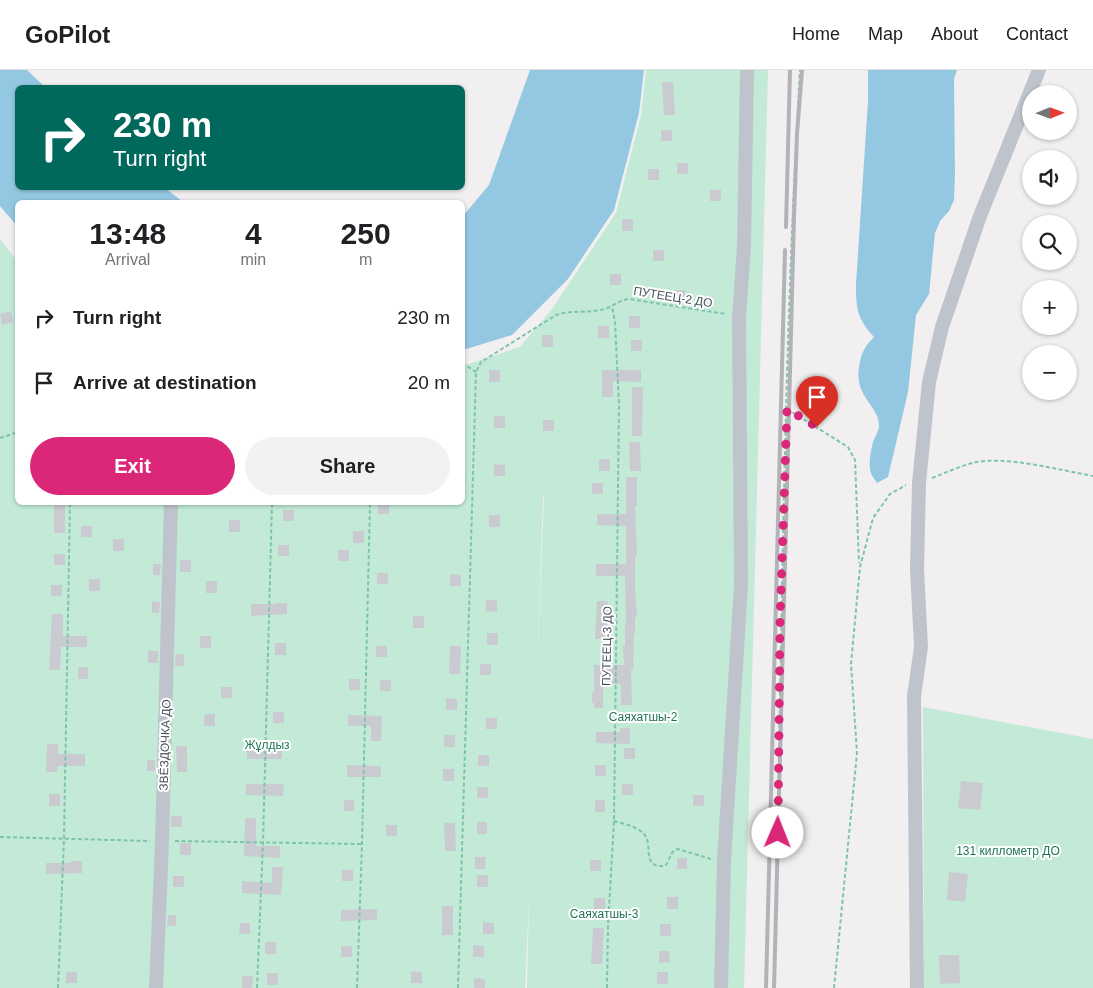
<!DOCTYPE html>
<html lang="en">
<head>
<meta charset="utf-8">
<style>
	:root { --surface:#fff; --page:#f2f2f2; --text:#202124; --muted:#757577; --line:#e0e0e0; --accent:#db2777 }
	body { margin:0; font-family:Arial,sans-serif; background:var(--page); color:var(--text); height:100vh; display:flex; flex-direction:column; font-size:19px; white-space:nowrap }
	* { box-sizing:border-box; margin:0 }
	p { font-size:16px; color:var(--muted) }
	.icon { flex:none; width:28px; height:28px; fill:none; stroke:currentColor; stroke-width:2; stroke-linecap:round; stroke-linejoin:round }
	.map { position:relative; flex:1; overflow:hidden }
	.side { position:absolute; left:15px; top:130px; width:450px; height:305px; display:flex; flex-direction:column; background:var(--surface); border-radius:8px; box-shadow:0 1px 4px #0004 }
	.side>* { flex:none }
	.top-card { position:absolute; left:15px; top:15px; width:450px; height:105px; border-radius:8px; box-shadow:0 1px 4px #0004; background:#00695c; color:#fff; overflow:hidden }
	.needle { width:32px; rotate:89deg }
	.fabs { position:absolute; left:1022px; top:15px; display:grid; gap:10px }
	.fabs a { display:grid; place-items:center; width:55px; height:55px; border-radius:50%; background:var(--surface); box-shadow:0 1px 4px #0004; font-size:25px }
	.pin { position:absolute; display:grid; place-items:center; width:42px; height:42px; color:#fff; margin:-51px -21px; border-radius:50% 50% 50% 0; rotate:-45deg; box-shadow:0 0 5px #0007 }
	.pin .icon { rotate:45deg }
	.me { position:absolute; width:55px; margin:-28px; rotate:1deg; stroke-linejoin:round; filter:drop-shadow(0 0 4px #0008) }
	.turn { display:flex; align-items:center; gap:18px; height:105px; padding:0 15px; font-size:22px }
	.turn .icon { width:65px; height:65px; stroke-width:2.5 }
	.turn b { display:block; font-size:35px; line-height:42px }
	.eta { display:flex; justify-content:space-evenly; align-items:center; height:85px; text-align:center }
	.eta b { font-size:30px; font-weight:600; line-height:35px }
	.action { display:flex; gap:10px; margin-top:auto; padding:10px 15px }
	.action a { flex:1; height:58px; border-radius:30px; background:var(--accent); color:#fff; font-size:20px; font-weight:600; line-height:58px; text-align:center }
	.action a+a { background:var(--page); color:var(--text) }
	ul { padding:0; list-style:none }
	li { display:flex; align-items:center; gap:15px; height:65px; padding:0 15px }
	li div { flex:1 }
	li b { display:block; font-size:19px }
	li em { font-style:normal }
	header { display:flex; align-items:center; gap:30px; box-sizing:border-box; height:70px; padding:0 25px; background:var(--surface); border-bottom:1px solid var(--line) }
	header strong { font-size:24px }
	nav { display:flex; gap:28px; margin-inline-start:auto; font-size:18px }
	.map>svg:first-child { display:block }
	.green { fill:#c2ead7; fill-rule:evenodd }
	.water { fill:#94c8e2 }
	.building { fill:#c9cbd1 }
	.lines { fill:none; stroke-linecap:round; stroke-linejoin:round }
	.path { stroke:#7ec4ab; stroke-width:2; stroke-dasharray:4 2.5; stroke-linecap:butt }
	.street { stroke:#bfc4cc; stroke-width:14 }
	.rail { stroke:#b2b3b8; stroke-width:4 }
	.route { stroke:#db2777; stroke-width:9; stroke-dasharray:0 16.2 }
	.labels { text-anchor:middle; stroke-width:4; stroke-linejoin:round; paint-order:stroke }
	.street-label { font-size:12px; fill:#49505a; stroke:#fff }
	.park-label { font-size:12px; fill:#217455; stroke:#fff }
</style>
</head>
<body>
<header>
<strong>GoPilot</strong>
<nav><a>Home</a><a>Map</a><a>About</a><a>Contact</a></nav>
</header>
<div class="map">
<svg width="1093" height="918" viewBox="0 0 1093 918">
	<rect width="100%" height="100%" fill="#f1efef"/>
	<!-- green -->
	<g class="green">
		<path d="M646,0h122l-24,918h-217l2,-89 -4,89h-525v-749l17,22 1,241h444l1,-136 57,-19 32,-38 64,-96 25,-98zM543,425h1l-8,202z"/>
		<path d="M923,637l170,32v249h-169z"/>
	</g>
	<!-- water -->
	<g class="water">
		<path d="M0,0h27l18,17 -27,1v100h147l18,14h-165l-1,24 -17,-20z"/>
		<path d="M530,0h114l-5,43 -25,97 -46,69 -56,56 -49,15v-134l26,-31z"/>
		<path d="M868,0h89l-3,9 1,96 -1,25 -5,11 -9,10 -5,12 -6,61 -13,21 -8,77 -20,85 -11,6c-2,-3 -5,-7 -6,-10 -3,-9 0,-23 2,-31 2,-5 5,-10 6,-15 1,-22 -25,-29 -20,-60 2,-14 6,-21 15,-30 -17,-19 -18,-28 -18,-53l12,-183z"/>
	</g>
	<!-- building -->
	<g class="building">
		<path d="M662,12h11l2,33h-11z"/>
		<rect x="661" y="60" width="11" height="11"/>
		<rect x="677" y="93" width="11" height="11"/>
		<rect x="648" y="99" width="11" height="11"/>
		<rect x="710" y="120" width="11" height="11"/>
		<rect x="622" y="149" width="11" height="12"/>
		<rect x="653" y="180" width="11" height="11"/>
		<rect x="610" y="204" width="11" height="11"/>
		<path d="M675,220h10v12l-10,-1z"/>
		<path d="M11,241l2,11 -11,3 -2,-11z"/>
		<rect x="629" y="246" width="11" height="12"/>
		<rect x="598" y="256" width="11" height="12"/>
		<rect x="542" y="265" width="11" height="12"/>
		<rect x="631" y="270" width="11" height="11"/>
		<rect x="489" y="300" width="11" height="12"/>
		<path d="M602,300h39v12l-28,-1v16h-11z"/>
		<path d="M632,317h11l-1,49h-10z"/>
		<rect x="494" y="346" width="11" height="12"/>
		<rect x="543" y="350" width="11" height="11"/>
		<path d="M629,372h11l1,29h-11z"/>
		<rect x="599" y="389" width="11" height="12"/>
		<path d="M494,394l11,1v11h-11z"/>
		<path d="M626,407h11v29h-2l2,50h-2v30l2,31h-2v17h-1l-1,36h-2l1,35h-11v-21h-18v24h-9v-5h-2v-11h2v-27h30l-1,-19h2v-23h1l-1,-47h-29v-12h30v-38l-29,-1v-11h29z"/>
		<rect x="592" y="413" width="11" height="11"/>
		<rect x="54" y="432" width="11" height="31"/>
		<rect x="378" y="432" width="11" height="12"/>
		<rect x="283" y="440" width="11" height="11"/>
		<rect x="489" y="445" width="11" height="12"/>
		<rect x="229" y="450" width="11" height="12"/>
		<rect x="81" y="456" width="11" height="11"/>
		<rect x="353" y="461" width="11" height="12"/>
		<rect x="113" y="469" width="11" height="12"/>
		<rect x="278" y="475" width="11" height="11"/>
		<rect x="338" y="480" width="11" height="11"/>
		<rect x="54" y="484" width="11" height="11"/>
		<rect x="180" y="490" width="11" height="12"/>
		<path d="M153,494h8l-1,11h-7z"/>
		<rect x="377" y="503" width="11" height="11"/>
		<path d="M450,504l11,1v11h-11z"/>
		<rect x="89" y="509" width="11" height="12"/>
		<rect x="206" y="511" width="11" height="12"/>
		<rect x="51" y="515" width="11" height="11"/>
		<path d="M486,530h11v12l-11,-1z"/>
		<path d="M152,531l8,1 -1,11h-7z"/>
		<path d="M597,531h11l-2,38h-11z"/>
		<path d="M276,533h11v11l-36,2v-12h25z"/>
		<path d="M52,544h11v22h24v11h-26l-1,23h-11z"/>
		<rect x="413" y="546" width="11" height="12"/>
		<rect x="487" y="563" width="11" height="12"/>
		<rect x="200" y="566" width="11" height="12"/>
		<rect x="275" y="573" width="11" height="12"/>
		<rect x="376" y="576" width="11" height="11"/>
		<path d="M450,576h11l-1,28h-11z"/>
		<rect x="148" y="581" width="10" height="12"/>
		<path d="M176,584l8,1v11h-9z"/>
		<rect x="480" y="594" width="11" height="11"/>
		<rect x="78" y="597" width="10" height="12"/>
		<rect x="349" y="609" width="11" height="11"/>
		<rect x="380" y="610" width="11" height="11"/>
		<rect x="221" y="617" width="11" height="11"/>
		<path d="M446,628l11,1v11h-11z"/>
		<rect x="273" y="642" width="11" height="11"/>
		<path d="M205,644h10v12h-11z"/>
		<path d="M348,645l34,1 -1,25h-10v-15h-23z"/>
		<rect x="486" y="648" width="11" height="11"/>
		<path d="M620,658h10v16l-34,-1v-11h24z"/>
		<rect x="444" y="665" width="11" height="12"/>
		<path d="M47,674h11v10h27v12h-28v6h-11z"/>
		<path d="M176,676h11v26h-10z"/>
		<path d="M247,677l35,1v11h-35z"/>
		<rect x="624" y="678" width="11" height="11"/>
		<rect x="478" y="685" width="11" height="11"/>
		<rect x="147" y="690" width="8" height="11"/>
		<path d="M347,695l34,1v11h-34z"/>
		<rect x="595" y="695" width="11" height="11"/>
		<rect x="443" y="699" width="11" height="12"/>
		<path d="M961,711l22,2 -3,27 -22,-2z"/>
		<path d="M246,714h38l-1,12 -37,-1z"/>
		<rect x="622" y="714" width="11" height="11"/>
		<rect x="477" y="717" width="11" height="11"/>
		<rect x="49" y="724" width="11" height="12"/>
		<rect x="693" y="725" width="11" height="11"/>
		<rect x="344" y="730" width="10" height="11"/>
		<rect x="595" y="730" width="10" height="12"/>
		<rect x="171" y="746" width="11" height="11"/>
		<path d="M245,748h11v28h24v12l-36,-2z"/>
		<rect x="477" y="752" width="10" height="12"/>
		<path d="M444,753h11l1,28h-11z"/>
		<rect x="386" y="755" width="11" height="11"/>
		<rect x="180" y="773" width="11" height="12"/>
		<path d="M475,787h11l-1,12h-10z"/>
		<rect x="677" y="788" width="10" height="11"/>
		<rect x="590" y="790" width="11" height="11"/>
		<path d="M71,791h11v12l-36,1v-11h25z"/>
		<path d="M272,797h11l-2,28 -39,-2v-12l30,2z"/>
		<rect x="342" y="800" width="11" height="11"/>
		<path d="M949,802l19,2 -3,28 -18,-2z"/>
		<rect x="477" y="805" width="11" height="12"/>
		<rect x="173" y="806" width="11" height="11"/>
		<rect x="667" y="827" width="11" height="12"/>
		<rect x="594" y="828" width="11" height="12"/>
		<rect x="442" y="836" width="11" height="29"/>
		<path d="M377,839v11l-36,1v-11z"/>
		<path d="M168,845h8v11h-9z"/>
		<path d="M483,852l11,1v11h-11z"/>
		<path d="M240,853h10v11h-11z"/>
		<rect x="660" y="854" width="11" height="12"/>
		<path d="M593,858h11l-2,36h-11z"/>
		<rect x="265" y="872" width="11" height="12"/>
		<path d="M473,875l11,1v11h-11z"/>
		<rect x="341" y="876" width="11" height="11"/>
		<path d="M659,881h10l1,11 -11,1z"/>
		<path d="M939,885h20l1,28 -20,1z"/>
		<path d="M411,901l11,1v11h-11z"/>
		<rect x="66" y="902" width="11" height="11"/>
		<rect x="657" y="902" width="11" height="12"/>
		<rect x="267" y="903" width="11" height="12"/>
		<path d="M242,906h11l-1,12h-10z"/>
		<path d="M474,908l11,1v9h-11z"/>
	</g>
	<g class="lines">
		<!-- path -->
		<g class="path">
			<path d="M462,293l14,9"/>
			<path d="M787,339l61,38 7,13 4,103"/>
			<path d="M0,368l18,-6"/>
			<path d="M932,408c13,-5 26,-11 40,-15 31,-8 88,7 121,13"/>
			<path d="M614,751c9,3 23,5 30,13 10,11 -4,34 21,32 6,-6 4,-15 13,-17l33,10"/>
			<path d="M0,767l150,4"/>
			<path d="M175,771l187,3"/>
			<path d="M58,918l6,-150 6,-336"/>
			<path d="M257,918l6,-146 9,-340"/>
			<path d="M357,918l5,-144 8,-342"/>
			<path d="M458,918l18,-616 5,-10 75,-47c15,-5 29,-2 44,-5 10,-1 18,-10 29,-11l97,15"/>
			<path d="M607,918l1,-62 6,-105 5,-417 -4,-82 -3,-16"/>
			<path d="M774,918c8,-306 8,-612 26,-918"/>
			<path d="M834,918l23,-235 -6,-89 9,-97 13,-49 17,-24 16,-9"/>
		</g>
		<!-- street -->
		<g class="street">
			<path d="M156,918l6,-147 9,-339"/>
			<path d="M721,918l3,-127 17,-276 -2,-268 5,-70 3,-177"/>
			<path d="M917,918l-3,-292 7,-49 -4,-78 2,-86 10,-101 13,-55 38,-111 59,-146"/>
		</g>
		<!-- rail -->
		<g class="rail">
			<path d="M786,157l4,-157"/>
			<path d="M766,918l19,-738"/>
			<path d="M774,918l20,-771 3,-83 5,-64"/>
		</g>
	</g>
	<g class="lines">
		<!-- route -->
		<path class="route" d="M778,763l2,-211 7,-213 30,18"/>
	</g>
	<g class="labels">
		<!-- street labels -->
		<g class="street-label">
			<text transform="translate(673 227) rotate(9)" y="4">ПУТЕЕЦ-2 ДО</text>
			<text transform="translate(607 576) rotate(-89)" y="4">ПУТЕЕЦ-3 ДО</text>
			<text transform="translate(165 675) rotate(-88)" y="4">ЗВЁЗДОЧКА ДО</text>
		</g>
		<!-- park labels -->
		<g class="park-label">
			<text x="643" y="651">Саяхатшы-2</text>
			<text x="267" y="679">Жұлдыз</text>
			<text x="1008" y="785">131 киллометр ДО</text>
			<text x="604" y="848">Саяхатшы-3</text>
		</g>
	</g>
</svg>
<div class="fabs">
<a><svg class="needle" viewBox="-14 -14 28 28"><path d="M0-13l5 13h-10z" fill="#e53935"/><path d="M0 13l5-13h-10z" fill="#757577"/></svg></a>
<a><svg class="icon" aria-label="sound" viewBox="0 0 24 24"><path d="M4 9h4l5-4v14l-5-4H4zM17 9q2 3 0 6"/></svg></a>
<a><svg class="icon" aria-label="search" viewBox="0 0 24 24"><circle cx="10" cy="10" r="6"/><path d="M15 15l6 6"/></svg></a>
<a>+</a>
<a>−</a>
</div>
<div class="pin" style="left:817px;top:357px;background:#d93025"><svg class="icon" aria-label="arrive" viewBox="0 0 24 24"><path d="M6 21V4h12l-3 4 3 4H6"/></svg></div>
<svg class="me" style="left:778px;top:763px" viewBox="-20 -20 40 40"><circle r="19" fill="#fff"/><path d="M0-13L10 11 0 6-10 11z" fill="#db2777"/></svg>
<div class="top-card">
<div class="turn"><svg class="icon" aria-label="right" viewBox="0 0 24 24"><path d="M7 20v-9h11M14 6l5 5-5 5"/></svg><div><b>230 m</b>Turn right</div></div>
</div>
<section class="side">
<div class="eta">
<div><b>13:48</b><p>Arrival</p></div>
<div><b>4</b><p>min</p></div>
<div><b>250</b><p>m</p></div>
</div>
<ul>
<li><svg class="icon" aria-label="right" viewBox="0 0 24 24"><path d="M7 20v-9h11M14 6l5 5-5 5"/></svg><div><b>Turn right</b></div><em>230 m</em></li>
<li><svg class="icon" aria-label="arrive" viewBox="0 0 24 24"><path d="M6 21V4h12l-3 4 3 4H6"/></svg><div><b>Arrive at destination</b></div><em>20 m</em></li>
</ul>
<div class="action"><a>Exit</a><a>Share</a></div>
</section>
</div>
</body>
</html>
